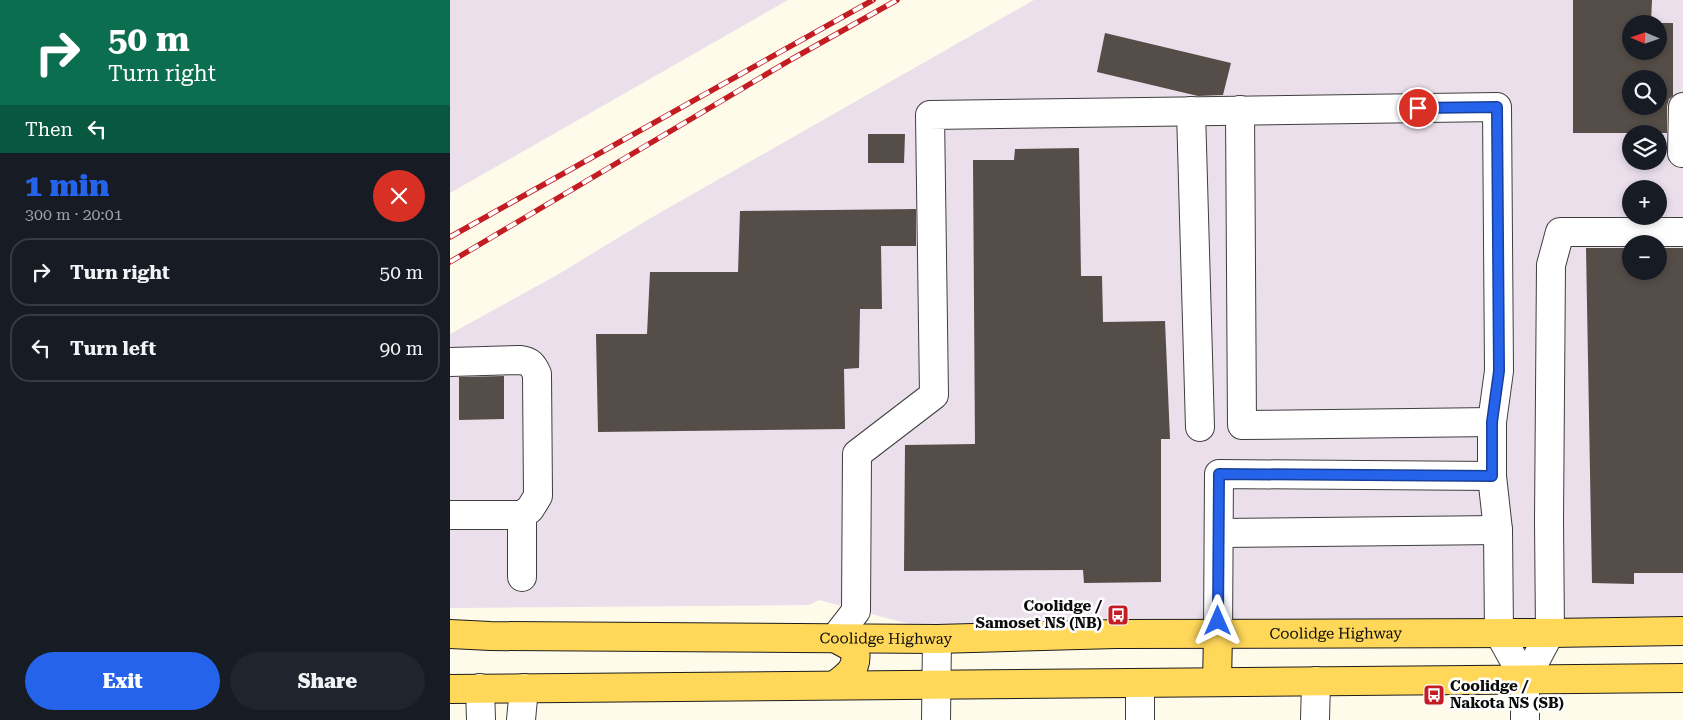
<!DOCTYPE html>
<html lang="en">
<head>
<meta charset="utf-8">
<style>
	:root { --surface:#171b24; --page:#20242c; --text:#f1f3f6; --muted:#9ea1a6; --line:#363941; --accent:#2563eb }
	body { margin:0; font-family:"Roboto Serif",serif; background:var(--page); color:var(--text); height:100vh; display:flex; flex-direction:column; font-size:19px; white-space:nowrap }
	* { box-sizing:border-box; margin:0 }
	p { font-size:16px; color:var(--muted) }
	.icon { flex:none; width:28px; height:28px; fill:none; stroke:currentColor; stroke-width:2; stroke-linecap:round; stroke-linejoin:round }
	.map { position:relative; flex:1; overflow:hidden }
	.drawer { display:flex; flex-direction:column; background:var(--surface); width:450px }
	.drawer>* { flex:none }
	.banner { background:#0b6e4f; color:#fff; overflow:hidden }
	.needle { width:32px; rotate:272deg }
	.tools { position:absolute; left:1172px; top:15px; display:grid; gap:10px }
	.tools a { display:grid; place-items:center; width:45px; height:45px; border-radius:50%; background:var(--surface); box-shadow:0 2px 8px #0003; font-size:25px }
	.pin { position:absolute; display:grid; place-items:center; width:42px; height:42px; color:#fff; margin:-21px; border:2px solid #fff; border-radius:50%; box-shadow:0 1px 5px #0007 }
	.me { position:absolute; width:55px; margin:-28px; rotate:0deg; stroke-linejoin:round; filter:drop-shadow(0 0 4px #0008) }
	.turn { display:flex; align-items:center; gap:18px; height:105px; padding:0 25px; font-size:22px }
	.turn .icon { width:65px; height:65px; stroke-width:2.5 }
	.turn b { display:block; font-size:35px; line-height:42px }
	.then { display:flex; align-items:center; height:48px; padding:0 25px; background:#0003; gap:10px; font-size:19px }
	.round { display:grid; place-items:center; flex:none; width:52px; height:52px; border-radius:26px; background:var(--page) }
	.summary { display:flex; align-items:center; justify-content:space-between; height:85px; padding:0 25px }
	h1 { font-size:30px; font-weight:800; line-height:38px; color:var(--accent) }
	.primary-button { display:flex; gap:10px; margin-top:auto; padding:10px 25px }
	.primary-button a { flex:1; height:58px; border-radius:30px; background:var(--accent); color:#fff; font-size:20px; font-weight:800; line-height:58px; text-align:center }
	.primary-button a+a { background:var(--page); color:var(--text) }
	ul { padding:0; list-style:none }
	li { display:flex; align-items:center; gap:15px; height:68px; margin:0 10px 8px; padding:0 15px; border:2px solid var(--line); border-radius:20px }
	li div { flex:1 }
	li b { display:block; font-size:19px }
	li em { font-style:normal }
	main { display:flex; flex:1; min-height:0 }
	.map>svg:first-child { display:block }
	.industrial { fill:#eadfeb; fill-rule:evenodd }
	.building { fill:#554d47; fill-rule:evenodd }
	.lines { fill:none; stroke-linecap:round; stroke-linejoin:round }
	.minor-casing { stroke:#3f3f3f; stroke-width:30 }
	.major-casing { stroke:#1d1d1d; stroke-width:30 }
	.minor { stroke:#fff; stroke-width:28 }
	.major { stroke:#ffd85a; stroke-width:28 }
	.rail-casing { stroke:#c31c23; stroke-width:5.5 }
	.rail { stroke:#fff; stroke-width:4; stroke-dasharray:11; stroke-linecap:butt }
	.route-casing { stroke:#184099; stroke-width:12 }
	.route { stroke:#2563eb; stroke-width:9 }
	.labels { text-anchor:middle; stroke-width:5; stroke-linejoin:round; paint-order:stroke }
	.poi-label { font-size:15px; font-weight:bold; fill:#0c0c0c; stroke:#fff; text-anchor:end }
	.street-label { font-size:15px; fill:#0c0c0c; stroke:#fff }
</style>
</head>
<body>
<main>
<section class="drawer">
<div class="banner">
<div class="turn"><svg class="icon" aria-label="right" viewBox="0 0 24 24"><path d="M7 20v-9h11M14 6l5 5-5 5"/></svg><div><b>50 m</b>Turn right</div></div>
<div class="then">Then<svg class="icon" aria-label="left" viewBox="0 0 24 24"><path d="M17 20v-9H6M10 6l-5 5 5 5"/></svg></div>
</div>
<div class="summary"><div><h1>1 min</h1><p>300 m · 20:01</p></div><a class="round" style="background:#d93025;color:#fff"><svg class="icon" aria-label="close" viewBox="0 0 24 24"><path d="M6 6l12 12M18 6L6 18"/></svg></a></div>
<ul>
<li><svg class="icon" aria-label="right" viewBox="0 0 24 24"><path d="M7 20v-9h11M14 6l5 5-5 5"/></svg><div><b>Turn right</b></div><em>50 m</em></li>
<li><svg class="icon" aria-label="left" viewBox="0 0 24 24"><path d="M17 20v-9H6M10 6l-5 5 5 5"/></svg><div><b>Turn left</b></div><em>90 m</em></li>
</ul>
<div class="primary-button"><a>Exit</a><a>Share</a></div>
</section>
<div class="map">
<svg width="1233" height="720" viewBox="0 0 1233 720">
	<rect width="100%" height="100%" fill="#fffbea"/>
	<!-- industrial -->
	<g class="industrial">
		<path d="M0,0h338l-338,193z"/>
		<path d="M584,0h649v618l-770,7 -94,-25 -10,5 -359,3v-274l107,-59 92,-56zM1181,24h28v27h-28zM1181,79h28v27h-28zM1181,134h28v27h-28zM1181,189h28v27h-28zM1181,244h28v27h-28z"/>
	</g>
	<!-- building -->
	<g class="building">
		<path d="M1123,0h79l-1,23h22v73l-4,3 -2,7v27h-94zM1181,24h28v27h-28zM1181,79h28v27h-28z"/>
		<path d="M655,33l126,30 -8,32 -25,1 -101,-24z"/>
		<path d="M418,134h37l-1,29h-36z"/>
		<path d="M629,148l2,128h21l1,46 62,-1 5,118h-9v143l-77,1 -1,-13 -179,1 1,-126 70,-1 -2,-284h41l1,-11z"/>
		<path d="M466,209v37h-35l1,63h-22l-1,59 -15,1 1,60 -247,3 -2,-98h51l3,-62h88l2,-61z"/>
		<path d="M1136,248h45v23h28v-23h24v325h-49v11l-42,-1z"/>
		<path d="M54,376v43l-45,1v-43z"/>
	</g>
	<g class="lines">
		<!-- minor casing -->
		<g class="minor-casing">
			<g id="minor">
				<path d="M790,110l2,315 250,-3"/>
				<path d="M741,111l9,316"/>
				<path d="M1232,153l1,-46"/>
				<path d="M0,362l70,-2c10,1 13,5 17,14l1,122 -8,13 -8,6h-72"/>
				<path d="M1042,476l6,54 1,103 26,47v40"/>
				<path d="M72,515v62"/>
				<path d="M769,533l279,-3"/>
				<path d="M385,638l21,-27 1,-157 77,-59 -4,-280 567,-8 2,264 -7,51v54l-273,-2 -1,161"/>
				<path d="M1075,680l25,-47 -1,-112 2,-256 9,-33h123"/>
				<path d="M30,688l1,32"/>
				<path d="M71,720l3,-32"/>
				<path d="M486,720l1,-81"/>
				<path d="M690,720v-37"/>
				<path d="M865,720l1,-39"/>
			</g>
		</g>
		<!-- major casing -->
		<g class="major-casing">
			<g id="major">
				<path id="s1" d="M0,634l40,2 447,3 179,-5 434,-1 133,-2"/>
				<path d="M385,638l20,11c3,19 -5,25 -20,36"/>
				<path d="M767,682l1,-47"/>
				<path d="M0,689l1233,-11"/>
			</g>
		</g>
		<!-- minor -->
		<use href="#minor" class="minor"/>
		<!-- major -->
		<use href="#major" class="major"/>
		<!-- rail casing -->
		<g class="rail-casing">
			<g id="rail">
				<path d="M0,237l423,-237"/>
				<path d="M0,262l342,-203 105,-59"/>
			</g>
		</g>
		<!-- rail -->
		<use href="#rail" class="rail"/>
	</g>
	<g class="lines">
		<!-- route casing -->
		<g class="route-casing">
			<path id="route" d="M768,621l1,-147 273,2v-54l7,-51 -2,-264 -79,1"/>
		</g>
		<!-- route -->
		<use href="#route" class="route"/>
	</g>
	<!-- icons -->
	<defs>
		<g id="bus-square" transform="scale(1.125)"><rect x="-9" y="-9" width="18" height="18" rx="4" fill="#c31c23" stroke="#fff"/><path d="M-5-6H5V4H4V6H2V4H-2V6H-4V4H-5ZM-3.5-4V0h7V-4ZM-3.5 1.2v1.5H-2V1.2ZM2 1.2v1.5H3.5V1.2Z" fill="#fff"/></g>
	</defs>
	<g fill-rule="evenodd">
		<use href="#bus-square" x="668" y="615"/>
		<use href="#bus-square" x="984" y="695"/>
	</g>
	<g class="labels">
		<!-- poi labels -->
		<g class="poi-label">
			<text x="652" y="611">Coolidge /<tspan x="652" dy="17">Samoset NS (NB)</tspan></text>
			<text x="1000" y="691" text-anchor="start">Coolidge /<tspan x="1000" dy="17">Nakota NS (SB)</tspan></text>
		</g>
		<!-- street labels -->
		<g class="street-label">
			<text dy="5" stroke="none"><textPath href="#s1" startOffset="886">Coolidge Highway</textPath></text>
			<text dy="5" stroke="none"><textPath href="#s1" startOffset="436">Coolidge Highway</textPath></text>
		</g>
	</g>
</svg>
<div class="tools">
<a><svg class="needle" viewBox="-14 -14 28 28"><path d="M0-13l5 13h-10z" fill="#e53935"/><path d="M0 13l5-13h-10z" fill="#9ea1a6"/></svg></a>
<a><svg class="icon" aria-label="search" viewBox="0 0 24 24"><circle cx="10" cy="10" r="6"/><path d="M15 15l6 6"/></svg></a>
<a><svg class="icon" aria-label="layers" viewBox="0 0 24 24"><path d="M12 4l9 5-9 5-9-5zM3 14l9 5 9-5"/></svg></a>
<a>+</a>
<a>−</a>
</div>
<div class="pin" style="left:968px;top:108px;background:#d93025"><svg class="icon" aria-label="arrive" viewBox="0 0 24 24"><path d="M6 21V4h12l-3 4 3 4H6"/></svg></div>
<svg class="me" style="left:768px;top:621px" viewBox="-20 -20 40 40"><path d="M0-17L14 15 0 8-14 15z" fill="#2563eb" stroke="#fff" stroke-width="4"/></svg>
</div>
</main>
</body>
</html>
